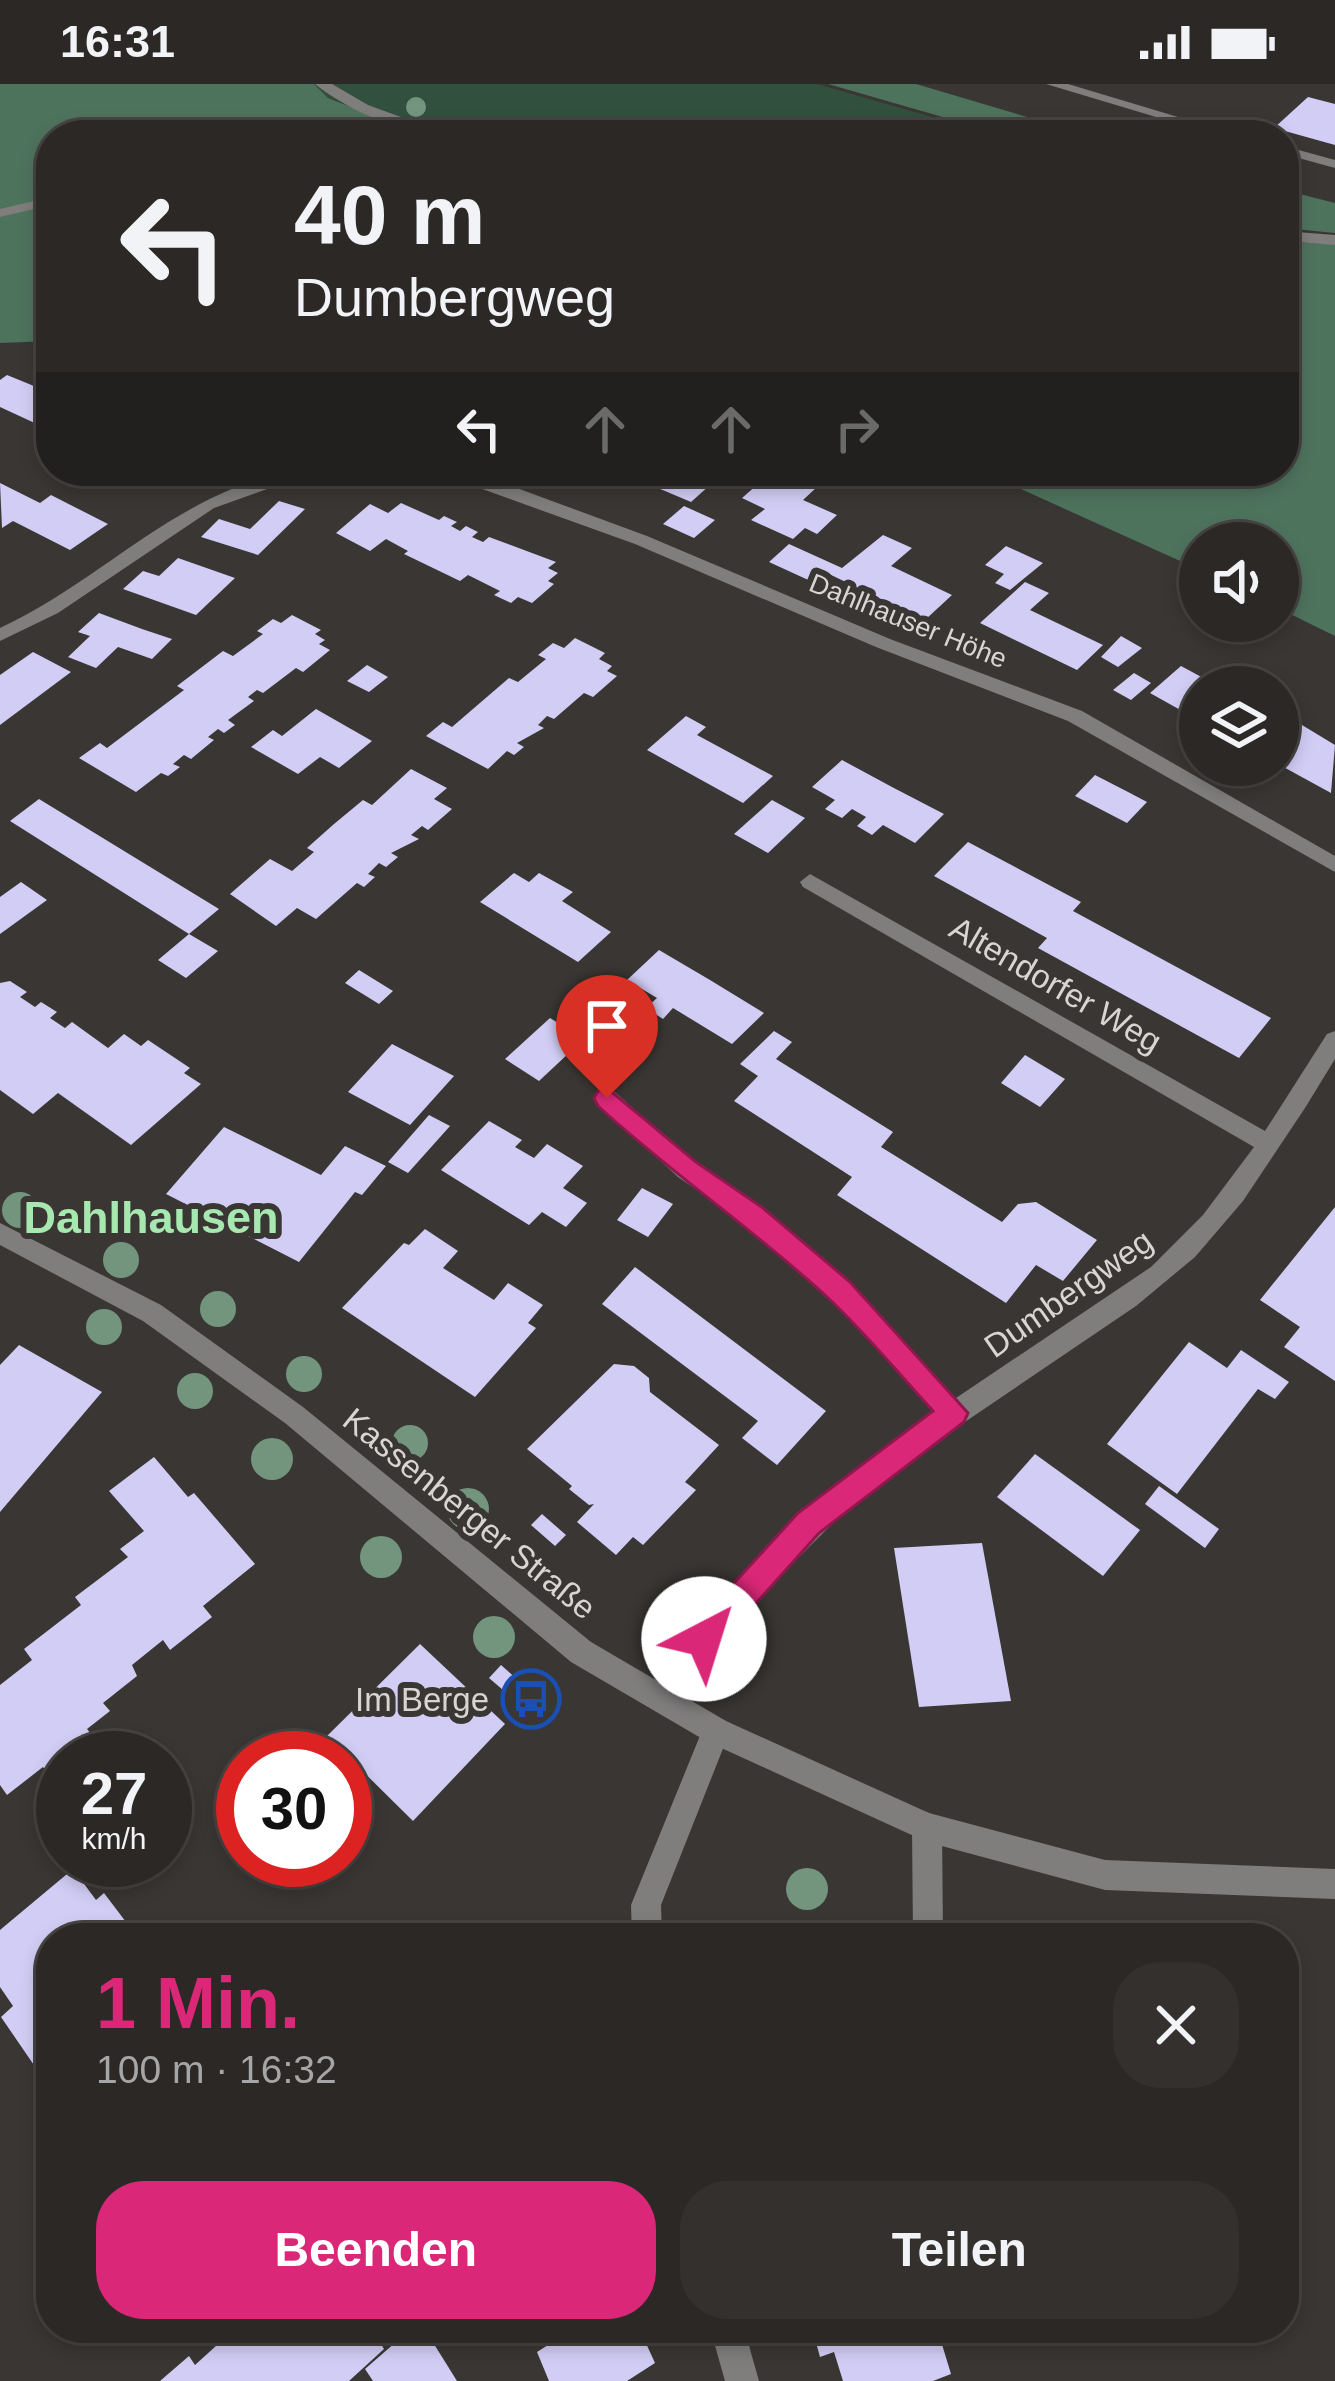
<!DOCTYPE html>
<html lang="de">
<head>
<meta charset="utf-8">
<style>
	:root { --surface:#2b2826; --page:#33302e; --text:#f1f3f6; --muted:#a6a6a7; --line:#474443; --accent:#db2777 }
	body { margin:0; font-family:Helvetica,sans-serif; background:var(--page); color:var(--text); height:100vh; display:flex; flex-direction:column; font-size:45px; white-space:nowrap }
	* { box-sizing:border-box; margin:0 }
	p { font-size:39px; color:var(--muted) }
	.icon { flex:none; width:66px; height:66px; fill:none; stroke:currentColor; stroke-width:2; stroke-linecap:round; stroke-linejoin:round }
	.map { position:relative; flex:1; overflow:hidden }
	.drawer { position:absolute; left:36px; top:1839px; width:1263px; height:420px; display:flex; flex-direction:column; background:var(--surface); border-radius:48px; box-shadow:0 6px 18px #0003,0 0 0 3px var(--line) }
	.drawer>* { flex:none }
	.guide { position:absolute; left:36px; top:36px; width:1263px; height:366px; border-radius:48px; box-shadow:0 6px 18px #0003,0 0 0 3px var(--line); background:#2b2826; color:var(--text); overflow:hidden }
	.buttons { position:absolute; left:1179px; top:438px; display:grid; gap:24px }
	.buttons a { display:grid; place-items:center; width:120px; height:120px; border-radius:50%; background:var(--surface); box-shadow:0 6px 18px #0003,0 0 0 3px var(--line); font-size:60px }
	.speed { position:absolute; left:36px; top:1647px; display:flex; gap:24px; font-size:60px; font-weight:700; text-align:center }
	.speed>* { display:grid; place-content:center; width:156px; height:156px; border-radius:50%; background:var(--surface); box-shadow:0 6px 18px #0003,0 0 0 3px var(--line); line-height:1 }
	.speed small { font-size:30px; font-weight:400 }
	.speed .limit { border:18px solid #d22; background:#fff; color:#111 }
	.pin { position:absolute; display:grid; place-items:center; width:102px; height:102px; color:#fff; margin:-123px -51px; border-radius:50% 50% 50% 0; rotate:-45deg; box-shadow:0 0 12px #0007 }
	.pin .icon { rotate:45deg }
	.me { position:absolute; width:132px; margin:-66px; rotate:40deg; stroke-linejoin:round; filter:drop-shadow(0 0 9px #0008) }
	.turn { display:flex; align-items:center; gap:42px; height:252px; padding:0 60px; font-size:54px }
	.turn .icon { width:156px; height:156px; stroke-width:2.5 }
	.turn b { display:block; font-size:84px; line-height:102px }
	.lanes { display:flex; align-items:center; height:114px; padding:0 60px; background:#0003; justify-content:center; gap:60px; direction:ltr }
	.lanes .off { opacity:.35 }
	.round { display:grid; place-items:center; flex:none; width:126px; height:126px; border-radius:48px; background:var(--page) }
	.head { display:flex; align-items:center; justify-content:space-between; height:204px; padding:0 60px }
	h1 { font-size:72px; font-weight:800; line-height:90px; color:var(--accent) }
	.action { display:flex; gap:24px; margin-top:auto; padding:24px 60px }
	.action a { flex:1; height:138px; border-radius:48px; background:var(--accent); color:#fff; font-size:48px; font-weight:800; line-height:138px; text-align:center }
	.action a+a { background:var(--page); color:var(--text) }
	.status { display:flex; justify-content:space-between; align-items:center; height:84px; padding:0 60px; background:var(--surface); direction:ltr }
	.status svg { height:33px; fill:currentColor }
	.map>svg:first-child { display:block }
	.green { fill:#31503e }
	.forest { fill:#4e735d }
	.building { fill:#d1cdf5 }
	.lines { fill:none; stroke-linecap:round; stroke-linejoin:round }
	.minor { fill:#807d7d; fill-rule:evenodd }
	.tertiary { fill:#807d7d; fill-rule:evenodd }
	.tree { fill:#73957e }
	.route { fill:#db2777; stroke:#8e194d; stroke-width:3 }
	.labels { text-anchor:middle; stroke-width:12; stroke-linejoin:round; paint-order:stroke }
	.far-street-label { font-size:27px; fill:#d8d6d4; stroke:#393633 }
	.street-label { font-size:33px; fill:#d8d6d4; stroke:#393633 }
	.poi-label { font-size:33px; fill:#d8d6d4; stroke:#393633; text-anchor:end }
	.district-label { font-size:45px; font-weight:bold; fill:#a7e7b0; stroke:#393633 }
</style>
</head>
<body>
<div class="status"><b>16:31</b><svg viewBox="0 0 49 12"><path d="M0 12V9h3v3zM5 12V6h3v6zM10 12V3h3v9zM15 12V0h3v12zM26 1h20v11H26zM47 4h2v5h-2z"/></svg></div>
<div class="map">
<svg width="1335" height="2297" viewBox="0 0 1335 2297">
	<rect width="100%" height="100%" fill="#393633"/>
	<!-- green -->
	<path class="green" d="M314,0h503l178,51h-572l-96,-38z"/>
	<!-- forest -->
	<g class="forest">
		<path d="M0,0h314l14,14 95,37h-372v206l-51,2z"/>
		<path d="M828,0h88l172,51h-83z"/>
		<path d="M1284,106l51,13v30l-51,-5z"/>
		<path d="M1284,158l51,2v392l-57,-28v-65h-78v27l-219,-99h303z"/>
	</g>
	<!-- building -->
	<g class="building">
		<path d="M1308,13l27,7v41l-61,-17z"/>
		<path d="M7,291l44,18v27l-12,5 -39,-18v-27z"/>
		<path d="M650,387h54l15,6 -28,25 -52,-22z"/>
		<path d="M773,387l59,2 -29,27 34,15 -20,19 -12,-6 -12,11 -42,-19 14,-11 -23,-11z"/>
		<path d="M0,399l40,20 11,-8 57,29 -38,26 -57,-29 -11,7z"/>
		<path d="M279,417l26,8 -47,46 -57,-18 18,-18 31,10z"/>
		<path d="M401,419l38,17 5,-4 13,6 -6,4 9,5 6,-5 12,6 -6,5 11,5 6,-5 67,25 -8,6 10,5 -10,8 6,3 -22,19 -14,-6 -7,6 -17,-8 6,-4 -32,-16 -8,6 -56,-27 4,-3 -22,-12 -16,12 -34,-18 34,-29 18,9z"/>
		<path d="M684,422l31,14 -21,18 -31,-14z"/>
		<path d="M883,451l29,13 -21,18 61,29 -27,25 -96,-46 -12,10 -48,-22 20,-18 53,24z"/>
		<path d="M1006,462l37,17 -33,27 -15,-7 9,-9 -19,-9z"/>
		<path d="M178,474l57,20 -39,37 -73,-26 20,-18 16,5z"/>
		<path d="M1025,498l24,11 -19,17 73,35 -26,25 -97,-47z"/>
		<path d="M99,529l43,16 30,10 -20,20 -34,-12 -22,21 -28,-11 22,-21 -12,-4z"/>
		<path d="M292,531l29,15 -6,4 10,6 -6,4 11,6 -27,22 -7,-4 -33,25 -6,-3 -9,7 6,4 -26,19 7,5 -11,8 -6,-4 -10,8 6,3 -23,19 -7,-4 -11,9 7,3 -12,9 -7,-3 -25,19 -57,-34 21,-15 7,5 77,-58 -7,-4 46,-35 10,5 30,-22 -6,-3 16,-12 8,4z"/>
		<path d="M1121,552l21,12 -24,19 -17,-10z"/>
		<path d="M575,554l30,15 -6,6 13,7 -5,5 10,5 -24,21 -9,-4 -30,26 -7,-3 -9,9 6,3 -27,15 7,4 -10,8 -7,-4 -19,18 -62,-33 17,-14 9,5 57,-49 9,4 28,-23 -8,-4 15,-12 11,5z"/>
		<path d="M33,568l38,20 -71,53v-50z"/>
		<path d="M367,581l21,12 -19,15 -22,-11z"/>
		<path d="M1181,582l39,21h-20v34l-50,-28z"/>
		<path d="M1134,589l17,10 -20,17 -18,-10z"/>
		<path d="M316,625l56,32 -33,27 -19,-11 -22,17 -47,-27 22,-17 9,6z"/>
		<path d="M686,632l20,11 -9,8 76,41 -30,27 -96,-53z"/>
		<path d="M1297,638l38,23 -4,48 -53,-29v-25z"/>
		<path d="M842,676l50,27 52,27 -29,29 -32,-18 -11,10 -15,-9 9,-9 -14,-8 -10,9 -17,-9 10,-9 -23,-13z"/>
		<path d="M411,685l36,19 -13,11 18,10 -24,21 -6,-4 -11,9 8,4 -28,14 7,4 -12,10 -7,-4 -11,11 7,3 -11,10 -7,-4 -41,36 -19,-11 -21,18 -46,-32 40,-35 22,12 22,-19 -7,-4 27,-24 29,-24 9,5z"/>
		<path d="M1095,691l35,18 17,9 -20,21 -52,-27z"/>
		<path d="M39,715l180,110 -30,25 29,17 -32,27 -28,-18 31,-26 -179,-113z"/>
		<path d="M772,716l33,18 -37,35 -34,-19z"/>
		<path d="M968,758l113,60 -8,9 198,107 -32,40 -201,-110 9,-10 -113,-62z"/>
		<path d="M514,789l15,9 10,-9 34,19 -11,9 49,31 -33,30 -98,-60z"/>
		<path d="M21,798l26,18 -47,34v-37z"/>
		<path d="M659,866l51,30 54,33 -32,31 -59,-36 -10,11 -17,-11 11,-10 -30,-18z"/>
		<path d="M359,886l34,21 -14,13 -34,-21z"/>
		<path d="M10,897l17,11 -7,5 15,10 6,-5 16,10 -7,6 15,10 7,-6 36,26 16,-14 17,12 7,-6 42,28 -6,5 17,11 -70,61 -73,-52 -25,21 -33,-24v-107z"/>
		<path d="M550,934l34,21 -45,42 -34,-22z"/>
		<path d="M774,947l18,11 -16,17 117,73 -12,15 121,75 16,-18 18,-2 61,38 -34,41 -27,-16 -30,38 -169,-108 15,-18 -118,-76 24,-25 -18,-12z"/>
		<path d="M392,960l62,32 -44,49 -62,-33z"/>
		<path d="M1025,971l40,24 -25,28 -39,-24z"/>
		<path d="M429,1031l21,11 -42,47 -20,-11z"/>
		<path d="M489,1037l33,19 -7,7 19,11 13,-14 36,22 -20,22 24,15 -21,24 -24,-15 -13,13 -88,-55z"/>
		<path d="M224,1043l97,48 24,-29 41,20 -24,29 -7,-3 -56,70 -133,-68z"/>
		<path d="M642,1104l31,16 -25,33 -31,-17z"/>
		<path d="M1335,1123v174l-51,-34 16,-20 -40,-27z"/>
		<path d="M425,1145l33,22 -15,17 51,32 14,-17 35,22 -15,18 8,5 -61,69 -133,-89 62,-65 5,2z"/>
		<path d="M635,1183l191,144 -49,54 -35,-27 16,-17 -156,-117z"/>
		<path d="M1189,1258l38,26 14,-18 48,32 -14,17 -17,-10 -81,105 -70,-50z"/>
		<path d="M19,1261l83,47 -102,120v-147z"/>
		<path d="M614,1280l20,2 15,12 1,14 69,53 -34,37 11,8 -53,55 -10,-8 -17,18 -39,-33 17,-18 -5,1 -20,-16 3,-3 -45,-37z"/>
		<path d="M1035,1370l105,76 -37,46 -106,-79z"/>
		<path d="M154,1373l34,40 6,-4 61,71 -52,42 9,11 -42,33 -7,-10 -31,25 5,11 -34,27 7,8 -23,18 9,11 -22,18h-11v9l-12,10 -8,-10 -36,28 -7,-10v-100l32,-25 -8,-11 57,-44 -6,-8 53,-40 -8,-8 24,-18 -35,-40z"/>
		<path d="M1159,1402l60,43 -14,19 -60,-44z"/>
		<path d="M542,1430l24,21 -11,11 -24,-21z"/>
		<path d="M982,1459l29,158 -92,6 -25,-159z"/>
		<path d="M420,1560l85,80 -92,97 -86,-85z"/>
		<path d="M501,1581l26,23 -11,13 -27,-23z"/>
		<path d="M73,1785l23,31 8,-7 31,41 -5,4h-79v152l-50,-73 12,-11 -13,-19v-57z"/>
		<path d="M224,2244h147l13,21 -35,32h-189l29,-25 6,9 33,-30z"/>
		<path d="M412,2244h12l33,53h-84l-8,-12z"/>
		<path d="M575,2244h64l16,35 -28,18h-78l-12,-29z"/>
		<path d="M812,2244h125l14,46 -18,7h-90l-9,-29 -14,5z"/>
	</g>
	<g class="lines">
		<!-- minor -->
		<g class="minor">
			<path d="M315,0h17l36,21 82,30c-45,0 -100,-23 -135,-51z"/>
			<path d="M1046,0h22l170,51h-22z"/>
			<path d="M1284,62l51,14v8l-51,-14z"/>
			<path d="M51,113v8l-51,12v-8z"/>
			<path d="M1284,147l51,4v10l-51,-4z"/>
			<path d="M286,387h31l-103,37 -156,105 -58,28v-13c106,-50 166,-127 286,-157z"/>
			<path d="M432,387l44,2 171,63 243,103 192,72 253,145v16l-267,-151 -192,-74 -241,-103z"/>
			<path d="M810,790l455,257 62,-97 8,-3v28l-30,49 -62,93 -48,56 -59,49 -208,141 -94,75 -85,85 -74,104 -10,4 -10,-4 -4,-10 4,-10c78,-115 167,-199 281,-279l-105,-114 -86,-75 -67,-46 -79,-73 -3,-6 3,-6h16l79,71 67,46 88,75 107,114 195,-131 52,-52 51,-68 -451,-260 -3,-5z"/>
			<path d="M716,1633l10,4 4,10 -69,174 1,33h-30l-1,-33 75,-184z"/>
			<path d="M927,1728l10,5 5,10 1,111h-30l-1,-111 5,-10z"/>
			<path d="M710,2244h34l15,53h-34z"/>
		</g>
		<!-- tertiary -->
		<path class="tertiary" d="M0,1139l161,82 142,102 288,235 135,79 203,92 176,47 230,9v30l-230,-9 -178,-48 -221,-101 -135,-79 -286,-239 -142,-102 -143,-76z"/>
	</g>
	<!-- trees -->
	<g class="tree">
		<circle cx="416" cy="23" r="10"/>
		<circle cx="20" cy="1126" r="18"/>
		<circle cx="121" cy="1176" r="18"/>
		<circle cx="218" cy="1225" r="18"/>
		<circle cx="104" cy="1243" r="18"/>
		<circle cx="304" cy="1290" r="18"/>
		<circle cx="195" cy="1307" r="18"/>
		<circle cx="410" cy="1359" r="18"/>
		<circle cx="272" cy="1375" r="21"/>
		<circle cx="468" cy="1425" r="21"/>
		<circle cx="381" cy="1473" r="21"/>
		<circle cx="494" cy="1553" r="21"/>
		<circle cx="807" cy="1805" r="21"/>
	</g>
	<!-- route -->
	<path class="route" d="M607,1004l89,74 67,46 87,74 118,131 -4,9 -145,111 -104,116 -11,5 -11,-5 -5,-10 5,-11 105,-115 135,-102c-35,-38 -69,-80 -107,-115 -74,-68 -155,-123 -228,-190l-4,-8 4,-7z"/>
	<!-- icons -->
	<defs>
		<g id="bus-ring" transform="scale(3)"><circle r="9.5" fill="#393633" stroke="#1a4fb4" stroke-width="1.5"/><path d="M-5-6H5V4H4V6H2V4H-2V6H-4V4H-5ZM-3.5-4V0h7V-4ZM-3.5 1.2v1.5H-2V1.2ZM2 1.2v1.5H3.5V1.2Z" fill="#1a4fb4"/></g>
	</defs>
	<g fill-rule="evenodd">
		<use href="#bus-ring" x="531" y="1615"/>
	</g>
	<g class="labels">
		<!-- far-street labels -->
		<g class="far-street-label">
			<text transform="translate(908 537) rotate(22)" y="9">Dahlhauser Höhe</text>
		</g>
		<!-- street labels -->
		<g class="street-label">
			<text transform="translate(1056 900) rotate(30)" y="12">Altendorfer Weg</text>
			<text transform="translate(1068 1209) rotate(-35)" y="12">Dumbergweg</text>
			<text transform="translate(470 1429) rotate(39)" y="12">Kassenberger Straße</text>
		</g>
		<!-- poi labels -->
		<g class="poi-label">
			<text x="489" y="1627">Im Berge</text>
		</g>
		<!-- district labels -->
		<g class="district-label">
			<text x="151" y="1149">Dahlhausen</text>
		</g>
	</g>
</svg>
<div class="buttons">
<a><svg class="icon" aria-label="sound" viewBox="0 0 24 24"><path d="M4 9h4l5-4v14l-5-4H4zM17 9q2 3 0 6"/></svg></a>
<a><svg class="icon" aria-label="layers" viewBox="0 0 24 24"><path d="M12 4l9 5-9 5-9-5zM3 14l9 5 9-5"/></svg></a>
</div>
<div class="speed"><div>27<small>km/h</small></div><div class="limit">30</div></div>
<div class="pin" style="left:607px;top:1014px;background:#d93025"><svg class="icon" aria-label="arrive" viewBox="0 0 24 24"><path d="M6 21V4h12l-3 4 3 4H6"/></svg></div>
<svg class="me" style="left:704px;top:1555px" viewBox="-20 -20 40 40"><circle r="19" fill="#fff"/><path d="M0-13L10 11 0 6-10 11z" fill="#db2777"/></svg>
<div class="guide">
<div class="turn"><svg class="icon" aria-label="left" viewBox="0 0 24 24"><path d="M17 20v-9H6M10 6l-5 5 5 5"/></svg><div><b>40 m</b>Dumbergweg</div></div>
<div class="lanes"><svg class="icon" aria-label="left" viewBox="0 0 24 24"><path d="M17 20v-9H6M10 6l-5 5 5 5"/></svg><svg class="icon off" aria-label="ahead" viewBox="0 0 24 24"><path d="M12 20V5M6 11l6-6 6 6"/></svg><svg class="icon off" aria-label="ahead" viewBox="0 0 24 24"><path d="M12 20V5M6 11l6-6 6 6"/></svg><svg class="icon off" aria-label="right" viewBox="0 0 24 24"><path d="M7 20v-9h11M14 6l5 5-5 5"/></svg></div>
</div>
<section class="drawer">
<div class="head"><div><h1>1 Min.</h1><p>100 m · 16:32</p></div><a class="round"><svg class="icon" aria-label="close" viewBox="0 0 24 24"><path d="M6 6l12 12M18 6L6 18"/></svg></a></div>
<div class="action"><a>Beenden</a><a>Teilen</a></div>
</section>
</div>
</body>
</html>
